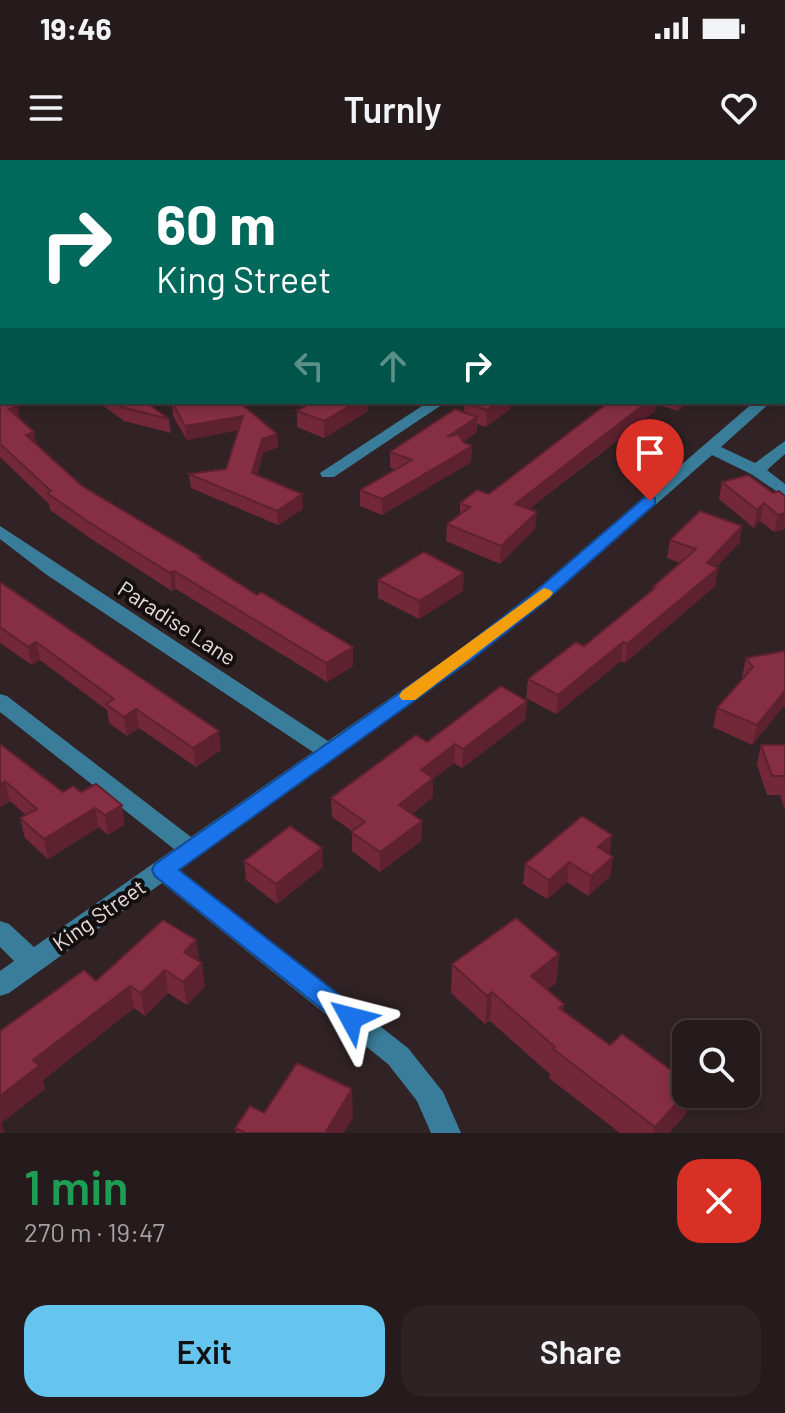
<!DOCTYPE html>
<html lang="en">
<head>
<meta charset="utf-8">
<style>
	:root { --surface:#251a1c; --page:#2d2325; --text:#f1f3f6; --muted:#a3a1a3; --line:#42383b; --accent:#65c5ee }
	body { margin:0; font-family:Barlow,sans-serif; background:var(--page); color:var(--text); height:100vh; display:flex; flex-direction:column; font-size:30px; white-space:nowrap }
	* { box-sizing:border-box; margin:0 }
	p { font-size:26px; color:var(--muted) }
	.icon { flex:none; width:44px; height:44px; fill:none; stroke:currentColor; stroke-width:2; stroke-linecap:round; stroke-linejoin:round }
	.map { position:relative; height:973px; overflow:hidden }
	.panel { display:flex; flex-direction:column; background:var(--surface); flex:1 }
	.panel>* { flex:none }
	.top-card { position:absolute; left:0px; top:0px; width:786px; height:244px; box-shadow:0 4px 12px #0003,0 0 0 2px var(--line); background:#00695c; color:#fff; overflow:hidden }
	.fabs { position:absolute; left:672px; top:860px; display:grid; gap:16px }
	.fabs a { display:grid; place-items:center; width:88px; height:88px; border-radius:16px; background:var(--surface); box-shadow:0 4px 12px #0003,0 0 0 2px var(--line); font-size:40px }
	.pin { position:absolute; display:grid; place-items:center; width:68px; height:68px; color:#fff; margin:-82px -34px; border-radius:50% 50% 50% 0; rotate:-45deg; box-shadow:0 0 8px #0007 }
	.pin .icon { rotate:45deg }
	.me { position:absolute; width:88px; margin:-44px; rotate:308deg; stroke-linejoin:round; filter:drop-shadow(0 0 6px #0008) }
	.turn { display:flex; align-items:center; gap:28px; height:168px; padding:0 24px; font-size:36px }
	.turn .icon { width:104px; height:104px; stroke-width:2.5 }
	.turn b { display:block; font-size:56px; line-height:68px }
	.lanes { display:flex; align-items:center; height:76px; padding:0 24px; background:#0003; justify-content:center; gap:40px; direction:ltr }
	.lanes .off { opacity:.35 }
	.round { display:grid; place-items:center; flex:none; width:84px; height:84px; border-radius:24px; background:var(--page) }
	.head { display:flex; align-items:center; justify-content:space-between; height:136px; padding:0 24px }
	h1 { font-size:48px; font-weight:600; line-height:60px; color:#1e9e55 }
	.primary-button { display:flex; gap:16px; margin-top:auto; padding:16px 24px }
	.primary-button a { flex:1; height:92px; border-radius:24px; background:var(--accent); color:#111; font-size:32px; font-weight:600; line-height:92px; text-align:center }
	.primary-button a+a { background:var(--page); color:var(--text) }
	.status { display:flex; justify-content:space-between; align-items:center; height:56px; padding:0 40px; background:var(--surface); direction:ltr }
	.status svg { height:22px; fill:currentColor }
	header { display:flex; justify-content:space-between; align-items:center; height:104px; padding:0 24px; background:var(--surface); font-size:36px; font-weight:600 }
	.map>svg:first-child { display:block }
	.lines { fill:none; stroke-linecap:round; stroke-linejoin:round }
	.minor { fill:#397d9a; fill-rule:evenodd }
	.wall { fill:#73283a }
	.shaded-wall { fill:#5e2130 }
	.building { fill:#862f44; stroke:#5e2130; stroke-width:2 }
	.route { fill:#1a73e8; stroke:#114b97; stroke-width:2 }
	.slow { fill:#f59e0b }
	.labels { text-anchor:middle; stroke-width:8; stroke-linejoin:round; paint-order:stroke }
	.street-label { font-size:22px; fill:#e5dcdd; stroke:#140e0f }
</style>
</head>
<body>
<div class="status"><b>19:46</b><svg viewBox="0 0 49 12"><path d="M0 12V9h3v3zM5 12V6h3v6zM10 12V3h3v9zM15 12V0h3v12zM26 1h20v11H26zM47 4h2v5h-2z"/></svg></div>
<header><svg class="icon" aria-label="menu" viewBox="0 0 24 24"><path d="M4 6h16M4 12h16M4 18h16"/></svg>Turnly<svg class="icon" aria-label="heart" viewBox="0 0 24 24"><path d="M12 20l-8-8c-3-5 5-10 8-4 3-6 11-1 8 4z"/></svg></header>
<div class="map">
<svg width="785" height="973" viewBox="0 0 785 973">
	<rect width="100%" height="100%" fill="#312325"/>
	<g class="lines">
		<!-- minor -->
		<g class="minor">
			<path d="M0,95l2,1v8l-2,-1z"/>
			<rect x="784" y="180" width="1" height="8"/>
			<path d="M785,218v9h-1v-9z"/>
			<path d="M428,242h18l-112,75h-12l-2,-4z"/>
			<path d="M754,242h17l-50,45 34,16 30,-22v13l-18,16 18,14v13l-34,-23 -39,-19 -169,149 -72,56 -291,210 228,178 35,44 18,41h-30l-14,-32 -29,-37 -226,-181 -153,110 -9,3v-25l14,-10 -14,-14v-26l9,3 25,23 140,-98 -174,-137v-18l7,2 184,141 122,-85 -266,-177 -47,-36v-13l328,215 129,-89 72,-56z"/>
		</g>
	</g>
	<!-- wall -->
	<g class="wall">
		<path d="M361,0h347l-3,2h-333z"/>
		<path d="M2,14v23h-2v-21z"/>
		<path d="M0,231l17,15 3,13 17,25 45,42 175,109 96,52v19l-26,16 -151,-93 -4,2 -79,-51 -43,-30 -1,-6 -49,-47z"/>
		<path d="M98,242h48l23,17 2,14 -47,-12z"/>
		<path d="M172,242l72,4 33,28 1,13 -15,6 -6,22 46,34 -25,16 -87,-37 -2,-14 37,-5 12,-39 -51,10 -14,-24z"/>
		<path d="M609,242h47l-1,9 -126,98 6,20 -35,35 -54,-23 1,-17 13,-10v-11l29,-9z"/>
		<path d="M656,242h33l-11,9 -22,-7z"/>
		<path d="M465,243l45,6 -24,18 -9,-3v8l-14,10 1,1 8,3 -1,16 -89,53 -22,-9v-16l35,-20 -5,-3v-15l74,-40z"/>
		<path d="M297,251h71l-44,27 -27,-11z"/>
		<path d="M722,322l63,14v33l-11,3 -14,-11 -6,7 -35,-29z"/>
		<path d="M742,366l-3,17 -23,24 2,1 -3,18 -90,77 -4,-2 -65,53 -30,-16 2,-19 56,-33 69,-56v-3l27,-24 -13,-5 3,-18z"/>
		<path d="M378,420l85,11 -44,28 -41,-21z"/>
		<path d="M0,422l221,168 -25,17 -57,-39 -12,8 -18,-13 -2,-13 -67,-50 -8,5 -32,-22z"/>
		<path d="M746,498l37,49 -31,38 -39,-18 4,-19 26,-30 -1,-1z"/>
		<path d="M527,541l-2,19 -63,48 -8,-5 -21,16v18l-21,17 10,7 -1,20 -41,31 -28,-21v-20l-20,-14 -1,-19 96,-56z"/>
		<path d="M0,584l63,48h18l44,32 -17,11 -9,-8 -51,32 -23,-21 -5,-20 6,-3 -16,-14 -10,6z"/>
		<path d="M761,585h24v64l-5,-14h-13l-10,-31z"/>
		<path d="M609,694l4,3 -3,19 -22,20 -21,-14 -20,17 -24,-15 2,-20z"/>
		<path d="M244,701l79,6 -46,37 -31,-24z"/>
		<path d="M559,794l-3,29 -9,7 17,14 -1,6 47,35 76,49h5l-5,20 -17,19h-49l-71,-55 1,-4 -60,-53 -5,3 -34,-31 1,-29z"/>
		<path d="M199,802l6,24 -18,19 -19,-12 -23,23 -11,-8 -91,72 2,9 -44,34 3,10h-4v-102l96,-50z"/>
		<path d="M264,953l89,4 -10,16h-107l-1,-5z"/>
	</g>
	<!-- shaded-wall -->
	<g class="shaded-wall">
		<path d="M691,0h17l-3,2h-17z"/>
		<path d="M356,242h12v9l-44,27v-17z"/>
		<path d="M498,242h12v7l-24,18 1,-17z"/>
		<path d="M647,242h9l-1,9 -57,43 -84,67 1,-17z"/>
		<path d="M679,242h10l-11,9z"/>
		<path d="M17,246l4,16 -12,-13z"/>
		<path d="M243,256l1,13 -57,11 -2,-14z"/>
		<path d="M477,257v15l-30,21v-16z"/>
		<path d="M34,272l4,17 -12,-14z"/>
		<path d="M277,274l1,13 -15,6 -10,34 -1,-14 10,-34z"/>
		<path d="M472,286l-1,16 -89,53v-16z"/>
		<path d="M302,334l1,15 -25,16 -1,-14z"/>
		<path d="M764,343l-4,18 -6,7 3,-18z"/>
		<path d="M537,352l-2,17 -35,35 1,-18z"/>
		<path d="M785,353v16l-11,3 4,-17z"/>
		<path d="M742,366l-3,17 -32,34 11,-9 -3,18 -90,77 2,-19z"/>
		<path d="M174,411l2,18 -4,2 -2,-18z"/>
		<path d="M464,413l-1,18 -44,28v-18z"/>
		<path d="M36,482l4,18 -8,5 -4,-18z"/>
		<path d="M623,482l-2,19 -65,53 2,-19z"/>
		<path d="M353,487v19l-26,16 -1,-19z"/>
		<path d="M785,531v16h-2l-31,38 5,-20z"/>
		<path d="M527,541l-2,19 -63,48 1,-19z"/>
		<path d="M136,549l3,19 -12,8 -3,-19z"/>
		<path d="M219,571l2,19 -25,17 -3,-19z"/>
		<path d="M455,584l-1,19 -21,16v18l-34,27v-19l22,-35z"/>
		<path d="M5,621l5,20 -10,6v-23z"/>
		<path d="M122,645l3,19 -17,11 -3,-20z"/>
		<path d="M95,648l4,19 -51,32 -4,-20z"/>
		<path d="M422,661l-1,20 -41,31v-20z"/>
		<path d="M612,675l-2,19 -12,-7z"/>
		<path d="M322,688l1,19 -46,37 -1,-20z"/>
		<path d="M613,697l-3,19 -22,20 3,-20z"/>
		<path d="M569,702l-2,20 -20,17 2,-19z"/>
		<path d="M196,780l4,23 -16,-11z"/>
		<path d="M559,794l-3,29 -28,22 3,-29z"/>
		<path d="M202,803l3,23 -18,19 -4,-23z"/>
		<path d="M165,810l3,23 -23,23 -4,-23z"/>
		<path d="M130,826l4,22 -91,72 2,9 -44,34 3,10h-4v-37l33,-36z"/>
		<path d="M492,832l-2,29 -5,3 2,-28z"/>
		<path d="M352,929l1,28 -10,16h-18z"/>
		<path d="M686,934h5l-5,20 -17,19h-15l1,-6z"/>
	</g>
	<!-- building -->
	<g class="building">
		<path d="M4,0h88l-4,2h-86v4h-2v-3z"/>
		<path d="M429,0h262l-3,2h-247z"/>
		<path d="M748,0h29l6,2h-42z"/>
		<path d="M784,2l1,1 -1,44z"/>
		<path d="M0,231l2,2v9h11l4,4 -8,3 25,23 -8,3 56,51 119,71 -2,1 58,37 4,-3 92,55 -27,16 -152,-92 -4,2 -80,-50 -43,-30 4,-2 -51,-47z"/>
		<path d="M115,242h31l23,17 -47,-12z"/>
		<path d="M172,242h67l38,32 -15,5 -10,34 50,21 -25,17 -88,-37 37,-5 17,-53 -58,10z"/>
		<path d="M313,242h43l-32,19 -27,-10z"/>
		<path d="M466,242h32l-11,8 -22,-7z"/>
		<path d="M609,242h38l-132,102 22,8 -36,34 -54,-22 23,-17 -10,-4 17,-13 12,4z"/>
		<path d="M455,249l22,8 -30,20 11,-3 6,9 8,3 -90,53 -22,-9 52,-30 -22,-8z"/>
		<path d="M748,315l25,18 6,-2 6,5v17l-7,2 -14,-12 -7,7 -35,-28z"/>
		<path d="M700,351l42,15 -35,37 11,5 -91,76 -4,-2 -65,53 -30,-16 48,-37 8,4 71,-58 -2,-1 43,-38 -26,-9z"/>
		<path d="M424,392l40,21 -45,28 -41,-21z"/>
		<path d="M0,422l219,149 -26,17 -57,-39 -12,8 -18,-13 8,-5 -78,-57 -8,5 -28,-20z"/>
		<path d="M785,491v40l-28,34 -40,-17 36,-41 -7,-9z"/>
		<path d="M501,526l26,15 -64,48 -8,-5 -34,26 12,8 -34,27 23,16 -42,31 -29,-20 14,-10 -34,-24 85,-63 11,7z"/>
		<path d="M0,584l63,48 10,-6 8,6 15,-8 26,21 -17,10 -10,-7 -51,31 -24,-21 17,-9 -32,-28 -5,3z"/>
		<path d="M761,585h24v31h-13z"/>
		<path d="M582,656l30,19 -14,12 15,10 -22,19 -22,-14 -20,18 -24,-16z"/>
		<path d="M290,666l32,22 -46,36 -32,-23z"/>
		<path d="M516,758l43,36 -28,22 33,28 -5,4 51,37 12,-11 64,47v12l-31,34 -102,-78 2,-2 -63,-55 -5,4 -35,-32z"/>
		<path d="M163,760l33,20 -12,12 18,11 -19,19 -18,-12 -24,23 -11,-7 -97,74 6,6 -39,30v-65l84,-61 12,11z"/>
		<path d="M297,903l55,26 -27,44h-79l-11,-5 15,-22 14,7z"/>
	</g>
	<!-- route -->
	<path class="route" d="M650,336l5,2v6l-113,100 -71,56 -292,210 181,141 3,7 -3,7 -9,3 -9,-3 -187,-149 -3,-6 3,-6 303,-212 72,-56 114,-98z"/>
	<!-- slow -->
	<path class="slow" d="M544,428l6,2 3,3 -3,4 -135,103h-13l-3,-4 3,-5z"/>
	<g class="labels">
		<!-- street labels -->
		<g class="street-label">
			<text transform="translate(177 463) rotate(33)" y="8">Paradise Lane</text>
			<text transform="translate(99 755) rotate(-35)" y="8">King Street</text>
		</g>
	</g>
</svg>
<div class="fabs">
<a><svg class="icon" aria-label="search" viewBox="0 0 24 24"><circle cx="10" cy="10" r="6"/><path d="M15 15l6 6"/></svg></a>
</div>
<div class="pin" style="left:650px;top:341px;background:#d93025"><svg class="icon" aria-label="arrive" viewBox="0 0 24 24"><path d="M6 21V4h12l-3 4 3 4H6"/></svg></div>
<svg class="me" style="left:351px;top:858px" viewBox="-20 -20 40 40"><path d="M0-17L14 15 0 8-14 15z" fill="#1a73e8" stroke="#fff" stroke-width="4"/></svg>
<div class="top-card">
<div class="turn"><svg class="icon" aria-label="right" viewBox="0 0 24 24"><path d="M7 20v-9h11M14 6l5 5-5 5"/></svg><div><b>60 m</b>King Street</div></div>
<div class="lanes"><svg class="icon off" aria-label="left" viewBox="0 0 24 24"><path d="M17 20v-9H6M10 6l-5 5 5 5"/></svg><svg class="icon off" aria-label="ahead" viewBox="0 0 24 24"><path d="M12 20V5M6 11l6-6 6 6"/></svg><svg class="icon" aria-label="right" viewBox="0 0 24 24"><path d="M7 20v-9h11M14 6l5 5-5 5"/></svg></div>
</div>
</div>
<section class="panel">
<div class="head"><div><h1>1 min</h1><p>270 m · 19:47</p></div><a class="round" style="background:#d93025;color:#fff"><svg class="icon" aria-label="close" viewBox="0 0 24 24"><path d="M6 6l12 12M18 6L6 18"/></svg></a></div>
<div class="primary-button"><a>Exit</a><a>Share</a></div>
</section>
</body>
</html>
